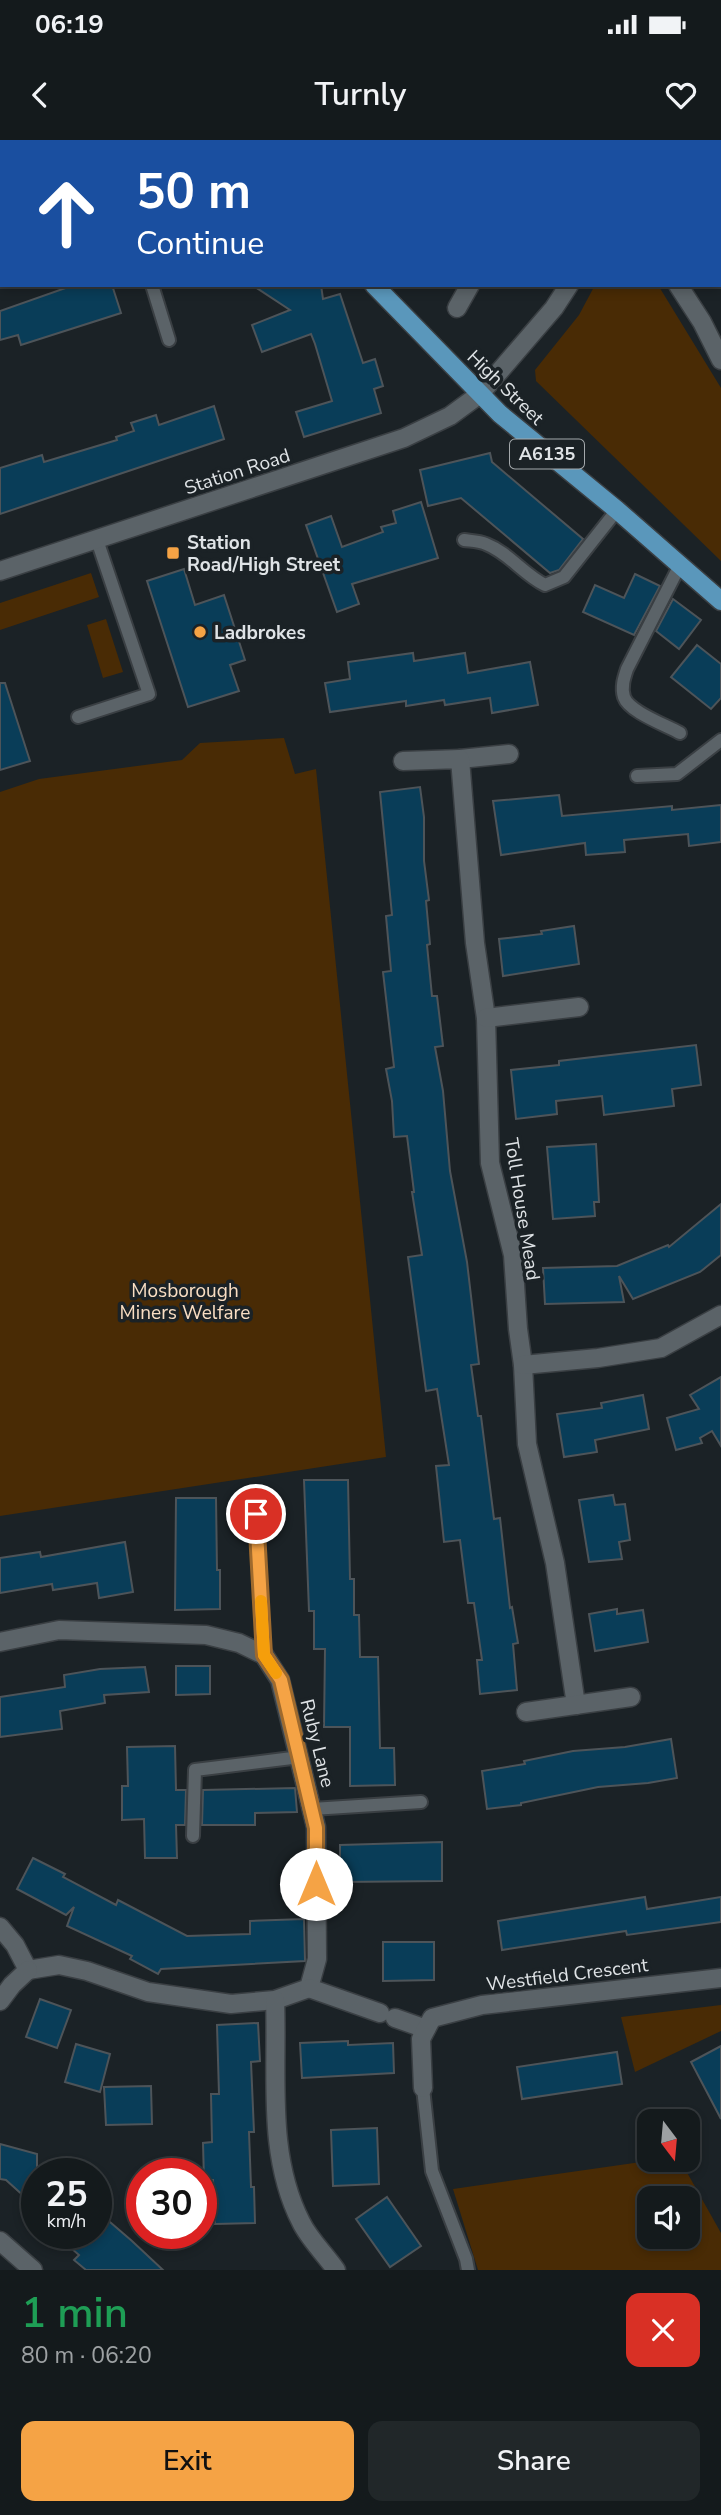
<!DOCTYPE html>
<html lang="en">
<head>
<meta charset="utf-8">
<style>
	:root { --surface:#141a1c; --page:#212729; --text:#f1f3f6; --muted:#9da1a3; --line:#33383b; --accent:#f5a345 }
	body { margin:0; font-family:"Nunito Sans",sans-serif; background:var(--page); color:var(--text); height:100vh; display:flex; flex-direction:column; font-size:26px; white-space:nowrap }
	* { box-sizing:border-box; margin:0 }
	p { font-size:23px; color:var(--muted) }
	.icon { flex:none; width:38px; height:38px; fill:none; stroke:currentColor; stroke-width:2; stroke-linecap:round; stroke-linejoin:round }
	.map { position:relative; height:2130px; overflow:hidden }
	.drawer { display:flex; flex-direction:column; background:var(--surface); flex:1 }
	.drawer>* { flex:none }
	.banner { position:absolute; left:0px; top:0px; width:721px; height:147px; box-shadow:0 4px 10px #0003,0 0 0 2px var(--line); background:#1a4fa0; color:#fff; overflow:hidden }
	.needle { width:46px; rotate:164deg }
	.tools { position:absolute; left:637px; top:1969px; display:grid; gap:14px }
	.tools a { display:grid; place-items:center; width:63px; height:63px; border-radius:14px; background:var(--surface); box-shadow:0 4px 10px #0003,0 0 0 2px var(--line); font-size:35px }
	.speed { position:absolute; left:21px; top:2018px; display:flex; gap:14px; font-size:35px; font-weight:700; text-align:center }
	.speed>* { display:grid; place-content:center; width:91px; height:91px; border-radius:50%; background:var(--surface); box-shadow:0 4px 10px #0003,0 0 0 2px var(--line); line-height:1 }
	.speed small { font-size:18px; font-weight:400 }
	.speed .limit { border:10px solid #d22; background:#fff; color:#111 }
	.pin { position:absolute; display:grid; place-items:center; width:60px; height:60px; color:#fff; margin:-30px; border:4px solid #fff; border-radius:50%; box-shadow:0 2px 7px #0007 }
	.me { position:absolute; width:77px; margin:-38px; rotate:0deg; stroke-linejoin:round; filter:drop-shadow(0 0 5px #0008) }
	.turn { display:flex; align-items:center; gap:24px; height:147px; padding:0 21px; font-size:32px }
	.turn .icon { width:91px; height:91px; stroke-width:2.5 }
	.turn b { display:block; font-size:49px; line-height:60px }
	.round { display:grid; place-items:center; flex:none; width:74px; height:74px; border-radius:14px; background:var(--page) }
	.head { display:flex; align-items:center; justify-content:space-between; height:119px; padding:0 21px }
	h1 { font-size:42px; font-weight:600; line-height:52px; color:#1e9e55 }
	.primary-button { display:flex; gap:14px; margin-top:auto; padding:14px 21px }
	.primary-button a { flex:1; height:80px; border-radius:14px; background:var(--accent); color:#111; font-size:28px; font-weight:600; line-height:80px; text-align:center }
	.primary-button a+a { background:var(--page); color:var(--text) }
	.status { display:flex; justify-content:space-between; align-items:center; height:49px; padding:0 35px; background:var(--surface); direction:ltr }
	.status svg { height:19px; fill:currentColor }
	header { display:flex; justify-content:space-between; align-items:center; height:91px; padding:0 21px; background:var(--surface); font-size:32px; font-weight:600 }
	.map>svg:first-child { display:block }
	.green { fill:#492b05; fill-rule:evenodd }
	.building { fill:#093d58; stroke:#4d5459; stroke-width:2 }
	.lines { fill:none; stroke-linecap:round; stroke-linejoin:round }
	.service-casing { stroke:#3a3f43; stroke-width:16 }
	.minor-casing { stroke:#3a3f43; stroke-width:21 }
	.secondary-casing { stroke:#3a3f43; stroke-width:21 }
	.primary-casing { stroke:#3a3f43; stroke-width:21 }
	.service { stroke:#5b6368; stroke-width:12 }
	.minor { stroke:#5b6368; stroke-width:18 }
	.secondary { stroke:#5b6368; stroke-width:18 }
	.primary { stroke:#5a97bb; stroke-width:18 }
	.route-casing { stroke:#9f6a2d; stroke-width:18 }
	.route { stroke:#f5a345; stroke-width:12 }
	.slow { stroke:#f59e0b; stroke-width:12 }
	.poi-dot { fill:#f5a345; stroke:#1b2226; stroke-width:2.5 }
	.labels { text-anchor:middle; stroke-width:7; stroke-linejoin:round; paint-order:stroke }
	.shield { fill:#1b2226; stroke:#a4a9ac; stroke-width:2 }
	.shield-label { font-size:18px; font-weight:bold; fill:#dfe3e6 }
	.street-label { font-size:19px; fill:#dfe3e6; stroke:#1b2226 }
	.poi-label { font-size:19px; font-weight:bold; fill:#dfe3e6; stroke:#1b2226; text-anchor:start }
	.park-label { font-size:19px; fill:#f9dec3; stroke:#1b2226 }
</style>
</head>
<body>
<div class="status"><b>06:19</b><svg viewBox="0 0 49 12"><path d="M0 12V9h3v3zM5 12V6h3v6zM10 12V3h3v9zM15 12V0h3v12zM26 1h20v11H26zM47 4h2v5h-2z"/></svg></div>
<header><svg class="icon" aria-label="back" viewBox="0 0 24 24"><path d="M15 5l-7 7 7 7"/></svg>Turnly<svg class="icon" aria-label="heart" viewBox="0 0 24 24"><path d="M12 20l-8-8c-3-5 5-10 8-4 3-6 11-1 8 4z"/></svg></header>
<div class="map">
<svg width="721" height="2130" viewBox="0 0 721 2130">
	<rect width="100%" height="100%" fill="#1b2226"/>
	<!-- green -->
	<g class="green">
		<path d="M595,145h63l63,103v173l-185,-180 -1,-11 44,-55z"/>
		<path d="M91,433l8,24 -99,33v-27z"/>
		<path d="M106,479l17,53 -20,6 -16,-53z"/>
		<path d="M284,598l11,36 21,-5 70,688 -386,59v-724l39,-13 143,-19 18,-17z"/>
		<path d="M721,1865v26l-86,41 -14,-55z"/>
		<path d="M655,2020h25l41,73v37h-243l-25,-81zM688,2058v38h-39v-38z"/>
	</g>
	<!-- building -->
	<g class="building">
		<path d="M74,145h38l9,28 -100,32 -3,-10 -18,5v-29z"/>
		<path d="M252,145h69l2,14 17,-5 23,69 12,-4 8,27 -9,3 7,24 -77,24 -8,-25 36,-11 -17,-57 -4,-10 -49,18 -10,-27 38,-15z"/>
		<path d="M214,266l10,33 -224,75v-46l42,-13 2,7 73,-22 -1,-3 18,-6 -3,-8 25,-8 3,10z"/>
		<path d="M490,313l2,9 91,77 -24,31 -9,3 -89,-75 -33,8 -8,-36z"/>
		<path d="M421,362l17,56 -86,26 7,20 -22,8 -31,-87 25,-9 11,31 41,-15 -2,-5 15,-4 -3,-12z"/>
		<path d="M184,429l11,36 29,-10 21,65 -15,5 9,26 -51,16 -41,-126z"/>
		<path d="M635,434l25,12 -26,49 -51,-23 12,-27 29,13z"/>
		<path d="M673,459l28,21 -22,29 -23,-18z"/>
		<path d="M697,505l24,19v34l-10,11 -40,-32z"/>
		<path d="M413,513l1,8 51,-8 3,20 62,-11 8,43 -46,8 -2,-15 -45,7 -1,-5 -38,6v-5l-76,11 -5,-29 25,-4 -2,-17z"/>
		<path d="M0,543h5l25,78 -30,9z"/>
		<path d="M420,647l4,30v44l5,39 -3,1 4,43 -3,1 5,51h5l6,50 -8,1 8,44 7,80 17,91 12,102 -8,1 7,51h3l13,103 6,-1 10,90 2,-1 6,36 -5,1 4,46 -37,4 -3,-34h5l-8,-57h-6l-8,-63 -16,2 -8,-76 13,-1 -12,-76 -11,2 -18,-134 14,-2 -10,-63h2l-7,-56 -13,1 -2,-36 -6,-32 8,-2 -11,-95 8,-1 -5,-55 6,-1 -12,-123z"/>
		<path d="M559,655l3,21 110,-10v4l49,-5v37l-32,4 -1,-12 -64,6 1,12 -39,3 -1,-12 -84,12 -8,-54z"/>
		<path d="M574,786l5,38 -76,12 -4,-37 43,-5 -1,-3z"/>
		<path d="M696,905l5,40 -29,4 2,17 -70,9 -2,-19 -46,5 1,13 -41,5 -5,-49 48,-5v-4z"/>
		<path d="M596,1004l3,58h-5l1,14 -42,3 -6,-72z"/>
		<path d="M721,1064v51l-21,17 -67,27 -14,-23 5,26 -79,2 -2,-36 74,-2 51,-21 1,2z"/>
		<path d="M721,1237v69l-9,-15 -12,7 2,5 -26,7 -9,-32 32,-9 -9,-14z"/>
		<path d="M643,1255l6,34 -54,11 2,12 -33,5 -7,-43 45,-6 -1,-5z"/>
		<path d="M304,1340h44l2,99h4v36h5l1,42h18l2,91h14l1,37 -45,1v-59h-26l1,-78h-11v-38h-5z"/>
		<path d="M613,1355l2,10 10,-1 5,36 -11,2 3,17 -33,3 -10,-62z"/>
		<path d="M176,1358h40l1,72h3v39l-45,1z"/>
		<path d="M125,1402l8,50 -34,6 -2,-15 -44,7 -1,-6 -52,9v-35l40,-6 1,5z"/>
		<path d="M617,1469v5l26,-4 5,32 -53,9 -6,-37z"/>
		<path d="M176,1526h34v28l-34,1z"/>
		<path d="M145,1527l4,25 -45,3 1,8 -45,8 2,18 -62,8v-40l65,-10 -1,-12 36,-6z"/>
		<path d="M671,1599l6,39 -29,5 -50,4 -77,16v2l-34,4 -5,-38 43,-7 -1,-3 49,-10 52,-4z"/>
		<path d="M175,1606l1,44h10l-1,35h-9l1,33h-32l-1,-39 -22,1v-34h6l-1,-39z"/>
		<path d="M295,1648l2,24 -42,1v12h-53l1,-35z"/>
		<path d="M442,1702v39l-102,1v-37z"/>
		<path d="M33,1718l32,16 -2,3 53,28 2,-5 69,36 63,-2v-13l54,-2 1,42 -144,8 -3,5 -28,-15 2,-3 -65,-30 7,-19 -8,8 -49,-26z"/>
		<path d="M645,1757l2,12 74,-12v25l-94,13 -1,-4 -124,19 -4,-29z"/>
		<path d="M383,1802h51v38l-51,1z"/>
		<path d="M40,1859l31,11 -14,38 -31,-11z"/>
		<path d="M258,1883l2,38 -9,1 3,70h-5l2,55h3l1,36 -40,1 -2,-44h-9l-1,-37 9,-1 -1,-48h8l-2,-69z"/>
		<path d="M348,1901v4l45,-2 1,30 -92,5 -2,-35z"/>
		<path d="M76,1904l34,10 -10,38 -35,-10z"/>
		<path d="M721,1906v73l-30,-57z"/>
		<path d="M617,1912l5,32 -100,15 -5,-32z"/>
		<path d="M151,1946l1,38 -46,1 -2,-38z"/>
		<path d="M377,1988l2,56 -46,2 -2,-56z"/>
		<path d="M0,2004l37,10v54l-31,-28 -6,-1z"/>
		<path d="M387,2057l34,49 -31,21 -34,-48z"/>
		<path d="M96,2070l36,31 31,29h-77l-12,-10 5,-5 -25,-22h42z"/>
	</g>
	<g class="lines">
		<!-- service casing -->
		<g class="service-casing">
			<g id="service">
				<path d="M539,0l2,2"/>
				<path d="M152,145l17,55"/>
				<path d="M464,400c7,1 15,1 22,4 23,9 37,30 59,41l19,-8 53,-67"/>
				<path d="M78,577l71,-23 -52,-154"/>
				<path d="M680,593c-14,-8 -51,-21 -56,-36 -3,-10 0,-19 3,-28l53,-104"/>
				<path d="M637,636l40,-2 44,-34"/>
				<path d="M256,1374l8,141"/>
				<path d="M312,1669l109,-7"/>
				<path d="M193,1696l2,-66 105,-13"/>
				<path d="M423,1948l9,83 34,88 2,11"/>
			</g>
		</g>
		<!-- minor casing -->
		<g class="minor-casing">
			<g id="minor">
				<path d="M587,2l6,-2"/>
				<path d="M613,2l1,-2"/>
				<path d="M0,128l2,-1"/>
				<path d="M678,145l24,37 19,38"/>
				<path d="M457,168l13,-23"/>
				<path d="M480,254l74,-86 15,-23"/>
				<path d="M460,619l49,-5"/>
				<path d="M403,621l57,-2 15,184 11,75 4,145 23,92 5,74 5,36 4,79 28,119 21,142"/>
				<path d="M486,878l93,-11"/>
				<path d="M523,1225l75,-7 63,-10 60,-33"/>
				<path d="M0,1502l59,-12 147,5 33,8 25,12 16,25 36,147 1,132 -8,29 -34,12 -44,4 -83,-12 -61,-21 -28,-6 -31,5"/>
				<path d="M526,1572l105,-15"/>
				<path d="M0,1787l15,18 13,25"/>
				<path d="M309,1848l71,25"/>
				<path d="M275,1860c3,73 -9,154 26,222 8,17 24,32 35,48"/>
				<path d="M0,1861l12,-16 16,-15"/>
				<path d="M395,1878l31,11"/>
				<path d="M423,1948l-2,-49 11,-21 50,-13 239,-27"/>
				<path d="M0,2101l33,29"/>
			</g>
		</g>
		<!-- secondary casing -->
		<g class="secondary-casing">
			<path id="secondary" d="M0,431l404,-133 46,-22 30,-22"/>
		</g>
		<!-- primary casing -->
		<g class="primary-casing">
			<g id="primary">
				<path d="M231,0l2,2"/>
				<path d="M374,145l126,129 117,96 104,91"/>
			</g>
		</g>
		<!-- service -->
		<use href="#service" class="service"/>
		<!-- minor -->
		<use href="#minor" class="minor"/>
		<!-- secondary -->
		<use href="#secondary" class="secondary"/>
		<!-- primary -->
		<use href="#primary" class="primary"/>
	</g>
	<g class="lines">
		<!-- route casing -->
		<g class="route-casing">
			<path id="route" d="M256,1374l8,141 17,25 35,148v56"/>
		</g>
		<!-- route -->
		<use href="#route" class="route"/>
		<!-- slow -->
		<path class="slow" d="M261,1461l3,54 12,18"/>
	</g>
	<!-- markers -->
	<g class="poi-dot">
		<rect x="166" y="406" width="14" height="14" rx="3.5"/>
		<circle cx="200" cy="492" r="7"/>
	</g>
	<g class="labels">
		<!-- shield labels -->
		<rect class="shield" x="510" y="299.5" width="74" height="29" rx="5"/>
		<g class="shield-label">
			<text x="547" y="320">A6135</text>
		</g>
		<!-- street labels -->
		<g class="street-label">
			<text transform="translate(506 247) rotate(44)" y="7">High Street</text>
			<text transform="translate(237 331) rotate(-18)" y="7">Station Road</text>
			<text transform="translate(523 1069) rotate(81)" y="7">Toll House Mead</text>
			<text transform="translate(318 1603) rotate(76)" y="7">Ruby Lane</text>
			<text transform="translate(567 1834) rotate(-7)" y="7">Westfield Crescent</text>
		</g>
		<!-- poi labels -->
		<g class="poi-label">
			<text x="187" y="409">Station<tspan x="187" dy="22">Road/High Street</tspan></text>
			<text x="214" y="499">Ladbrokes</text>
		</g>
		<!-- park labels -->
		<g class="park-label">
			<text x="185" y="1157">Mosborough<tspan x="185" dy="22">Miners Welfare</tspan></text>
		</g>
	</g>
</svg>
<div class="tools">
<a><svg class="needle" viewBox="-14 -14 28 28"><path d="M0-13l5 13h-10z" fill="#e53935"/><path d="M0 13l5-13h-10z" fill="#9da1a3"/></svg></a>
<a><svg class="icon" aria-label="sound" viewBox="0 0 24 24"><path d="M4 9h4l5-4v14l-5-4H4zM17 9q2 3 0 6"/></svg></a>
</div>
<div class="speed"><div>25<small>km/h</small></div><div class="limit">30</div></div>
<div class="pin" style="left:256px;top:1374px;background:#d93025"><svg class="icon" aria-label="arrive" viewBox="0 0 24 24"><path d="M6 21V4h12l-3 4 3 4H6"/></svg></div>
<svg class="me" style="left:316px;top:1744px" viewBox="-20 -20 40 40"><circle r="19" fill="#fff"/><path d="M0-13L10 11 0 6-10 11z" fill="#f5a345"/></svg>
<div class="banner">
<div class="turn"><svg class="icon" aria-label="ahead" viewBox="0 0 24 24"><path d="M12 20V5M6 11l6-6 6 6"/></svg><div><b>50 m</b>Continue</div></div>
</div>
</div>
<section class="drawer">
<div class="head"><div><h1>1 min</h1><p>80 m · 06:20</p></div><a class="round" style="background:#d93025;color:#fff"><svg class="icon" aria-label="close" viewBox="0 0 24 24"><path d="M6 6l12 12M18 6L6 18"/></svg></a></div>
<div class="primary-button"><a>Exit</a><a>Share</a></div>
</section>
</body>
</html>
